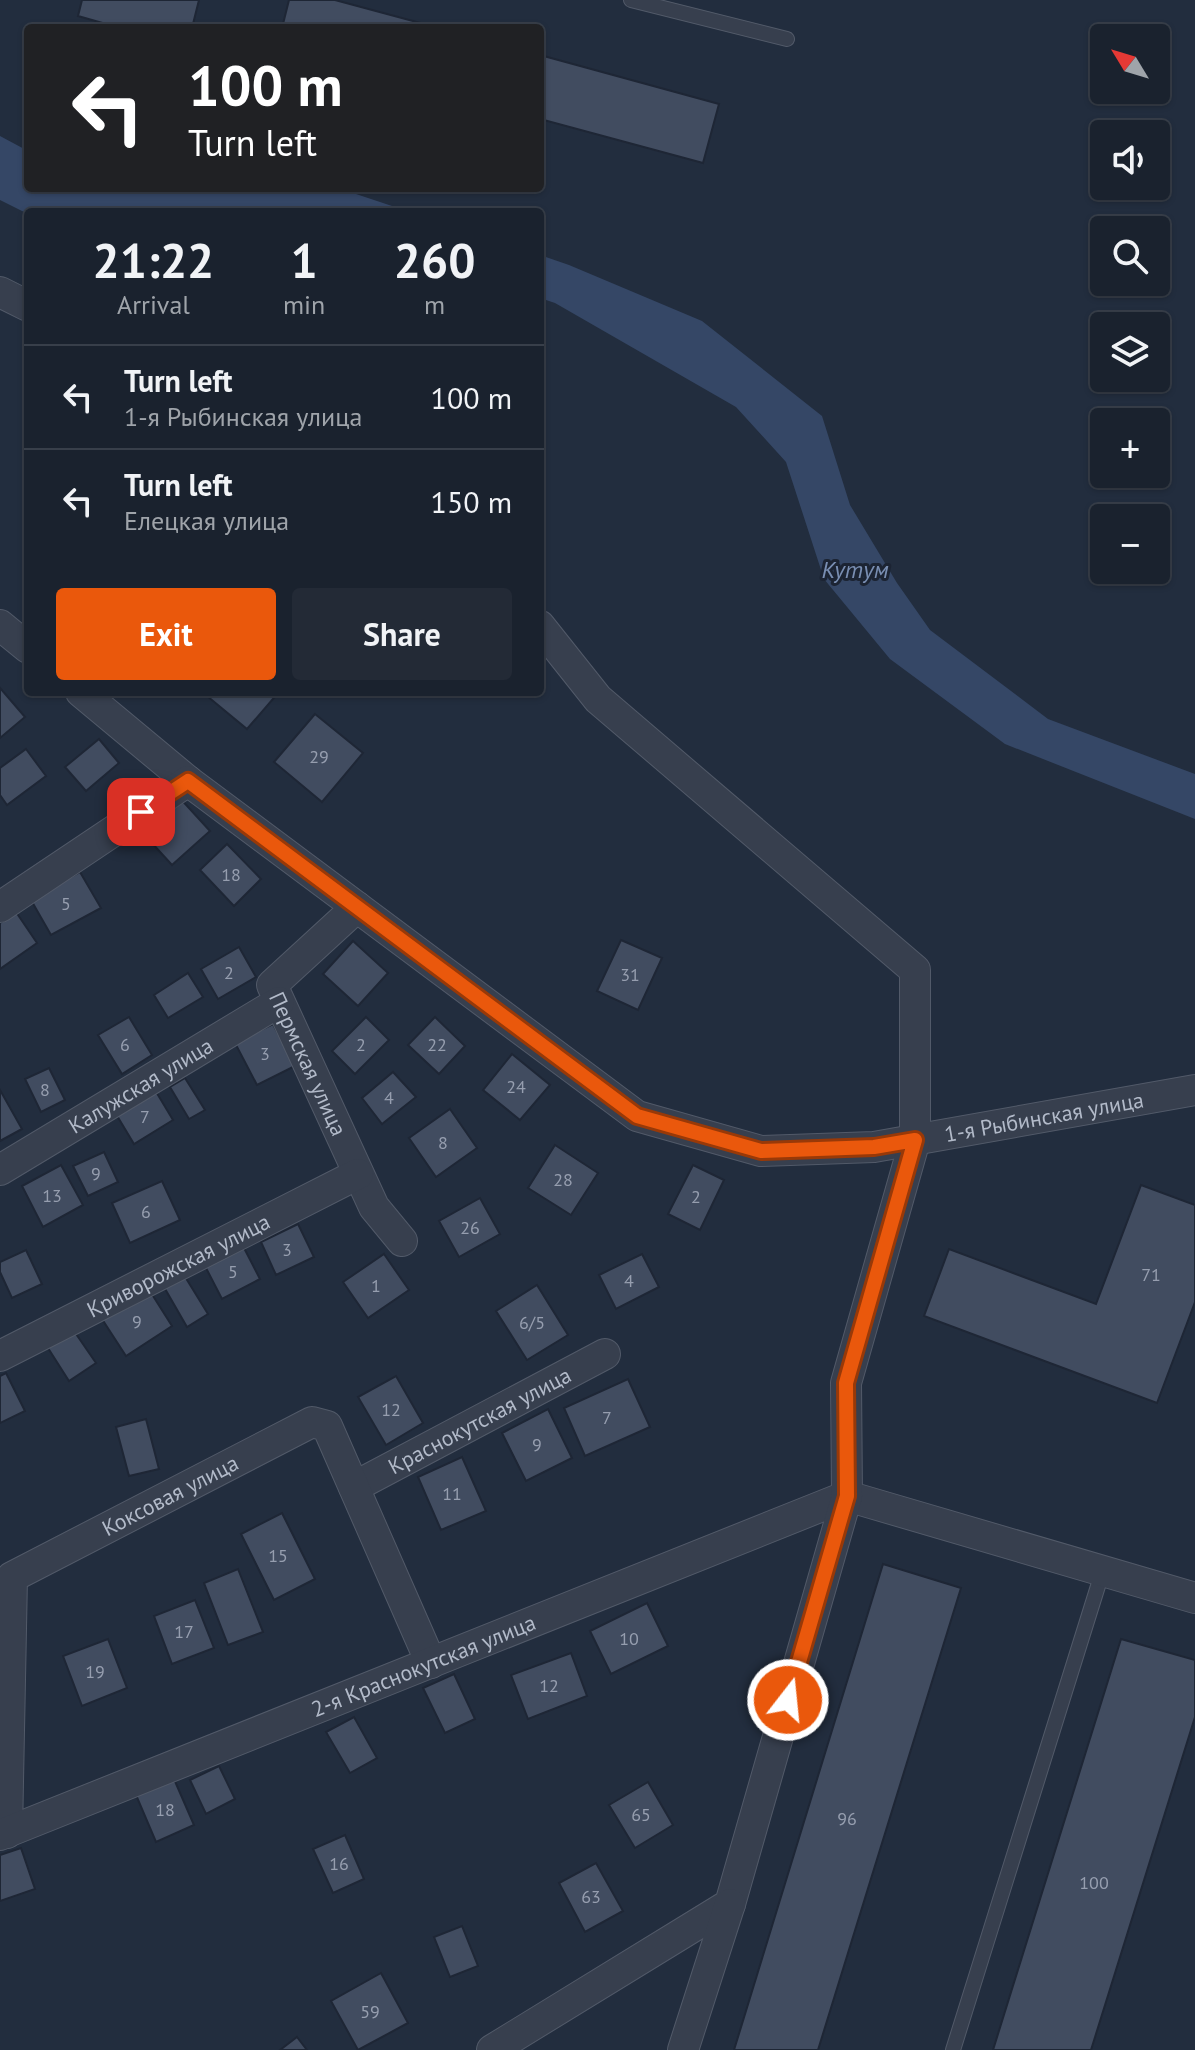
<!DOCTYPE html>
<html lang="en">
<head>
<meta charset="utf-8">
<style>
	:root { --surface:#1a222e; --page:#232a36; --text:#f1f3f6; --muted:#9fa4aa; --line:#383f4a; --accent:#ea580c }
	body { margin:0; font-family:"PT Sans",sans-serif; background:var(--page); color:var(--text); height:100vh; display:flex; flex-direction:column; font-size:30px; white-space:nowrap }
	* { box-sizing:border-box; margin:0 }
	p { font-size:26px; color:var(--muted) }
	.icon { flex:none; width:44px; height:44px; fill:none; stroke:currentColor; stroke-width:2; stroke-linecap:round; stroke-linejoin:round }
	.map { position:relative; flex:1; overflow:hidden }
	.side { position:absolute; left:24px; top:208px; width:520px; height:488px; display:flex; flex-direction:column; background:var(--surface); border-radius:8px; box-shadow:0 2px 6px #0004,0 0 0 2px var(--line) }
	.side>* { flex:none }
	.top-card { position:absolute; left:24px; top:24px; width:520px; height:168px; border-radius:8px; box-shadow:0 2px 6px #0004,0 0 0 2px var(--line); background:#202124; color:#fff; overflow:hidden }
	.needle { width:52px; rotate:308deg }
	.buttons { position:absolute; left:1090px; top:24px; display:grid; gap:16px }
	.buttons a { display:grid; place-items:center; width:80px; height:80px; border-radius:8px; background:var(--surface); box-shadow:0 2px 6px #0004,0 0 0 2px var(--line); font-size:40px }
	.pin { position:absolute; display:grid; place-items:center; width:68px; height:68px; color:#fff; margin:-34px; border-radius:16px; box-shadow:0 4px 12px #0006 }
	.me { position:absolute; width:88px; margin:-44px; rotate:16deg; stroke-linejoin:round; filter:drop-shadow(0 0 6px #0008) }
	.turn { display:flex; align-items:center; gap:28px; height:168px; padding:0 32px; font-size:36px }
	.turn .icon { width:104px; height:104px; stroke-width:2.5 }
	.turn b { display:block; font-size:56px; line-height:68px }
	.eta { display:flex; justify-content:space-evenly; align-items:center; height:136px; text-align:center }
	.eta b { font-size:48px; font-weight:700; line-height:56px }
	.action { display:flex; gap:16px; margin-top:auto; padding:16px 32px }
	.action a { flex:1; height:92px; border-radius:8px; background:var(--accent); color:#fff; font-size:32px; font-weight:700; line-height:92px; text-align:center }
	.action a+a { background:var(--page); color:var(--text) }
	ul { padding:0; list-style:none }
	li { display:flex; align-items:center; gap:24px; height:104px; padding:0 32px; border-top:2px solid var(--line) }
	li div { flex:1 }
	li b { display:block; font-size:30px }
	li em { font-style:normal }
	.map>svg:first-child { display:block }
	.water { fill:#354766 }
	.building { fill:#414c60; stroke:#1e2635; stroke-width:2 }
	.lines { fill:none; stroke-linecap:round; stroke-linejoin:round }
	.lane-casing { stroke:#525a69; stroke-width:16 }
	.street-casing { stroke:#525a69; stroke-width:32 }
	.lane { stroke:#373f4e; stroke-width:14 }
	.street { stroke:#373f4e; stroke-width:30 }
	.route-casing { stroke:#983908; stroke-width:20 }
	.route { stroke:#ea580c; stroke-width:14 }
	.labels { text-anchor:middle; stroke-width:6; stroke-linejoin:round; paint-order:stroke }
	.number-label { font-size:18px; fill:#969eaf }
	.street-label { font-size:22px; fill:#b2bac9; stroke:#1c2433 }
	.water-label { font-size:24px; font-style:italic; fill:#798eb2; stroke:#1c2433 }
</style>
</head>
<body>
<div class="map">
<svg width="1195" height="2050" viewBox="0 0 1195 2050">
	<rect width="100%" height="100%" fill="#222d3e"/>
	<!-- water -->
	<g class="water">
		<path d="M0,136l28,15v37h310l72,24h-382v2l-28,-14z"/>
		<path d="M540,255l29,10 133,56 120,95 28,89 47,78 33,47 118,89 147,55v45l-190,-75 -115,-85 -66,-80 -38,-117 -50,-55 -181,-104 -15,-5z"/>
	</g>
	<!-- building -->
	<g class="building">
		<path d="M82,0h117l-7,28h-72l-42,-12z"/>
		<path d="M289,0h46l104,28h-157z"/>
		<path d="M540,55l179,49 -16,59 -163,-44z"/>
		<path d="M0,688l25,29 -25,21z"/>
		<path d="M211,692h68l-32,37 -40,-33z"/>
		<path d="M315,714l48,39 -41,49 -48,-40z"/>
		<path d="M99,739l20,24 -33,28 -21,-24z"/>
		<path d="M26,749l20,27 -39,29 -7,-10v-27z"/>
		<path d="M178,796l32,35 -38,34 -32,-35z"/>
		<path d="M227,844l34,35 -27,27 -34,-36z"/>
		<path d="M80,872l21,36 -50,27 -20,-35z"/>
		<path d="M16,912l21,31 -37,26v-46z"/>
		<path d="M621,940l41,18 -24,52 -41,-19z"/>
		<path d="M353,941l35,32 -30,33 -35,-32z"/>
		<path d="M239,947l17,30 -38,22 -17,-30z"/>
		<path d="M188,973l15,24 -35,21 -14,-23z"/>
		<path d="M129,1017l23,38 -30,19 -24,-39z"/>
		<path d="M366,1017l23,23 -34,34 -23,-23z"/>
		<path d="M435,1017l30,29 -26,28 -31,-29z"/>
		<path d="M273,1024l22,42 -38,19 -22,-42z"/>
		<path d="M512,1054l38,31 -30,35 -37,-30z"/>
		<path d="M49,1068l16,32 -24,12 -16,-33z"/>
		<path d="M393,1072l23,25 -34,27 -20,-26z"/>
		<path d="M185,1078l20,32 -16,9 -19,-32z"/>
		<path d="M0,1090l22,39 -22,12z"/>
		<path d="M155,1090l18,30 -39,24 -18,-30z"/>
		<path d="M450,1109l27,39 -41,29 -27,-39z"/>
		<path d="M555,1145l43,28 -27,42 -43,-27z"/>
		<path d="M104,1152l14,30 -30,14 -15,-30z"/>
		<path d="M61,1165l22,40 -40,22 -21,-41z"/>
		<path d="M693,1165l31,15 -24,50 -32,-16z"/>
		<path d="M162,1181l18,39 -50,23 -18,-40z"/>
		<path d="M1141,1185l54,20v97l-38,101 -233,-87 25,-67 147,55z"/>
		<path d="M480,1198l20,36 -41,23 -20,-36z"/>
		<path d="M298,1224l16,33 -38,18 -15,-33z"/>
		<path d="M243,1246l17,33 -38,20 -17,-33z"/>
		<path d="M26,1250l16,34 -30,14 -12,-26v-10z"/>
		<path d="M384,1254l25,36 -41,28 -25,-36z"/>
		<path d="M642,1254l17,33 -43,22 -17,-34z"/>
		<path d="M184,1275l24,39 -21,13 -23,-40z"/>
		<path d="M537,1285l31,50 -41,25 -31,-49z"/>
		<path d="M148,1288l24,38 -46,30 -24,-37z"/>
		<path d="M74,1331l22,32 -27,18 -21,-33z"/>
		<path d="M6,1373l19,38 -25,12v-47z"/>
		<path d="M396,1376l27,47 -37,22 -28,-48z"/>
		<path d="M628,1379l22,48 -65,29 -21,-48z"/>
		<path d="M548,1409l24,49 -46,23 -24,-48z"/>
		<path d="M146,1419l13,50 -30,7 -13,-49z"/>
		<path d="M462,1457l24,54 -45,19 -23,-53z"/>
		<path d="M282,1513l33,66 -41,21 -33,-66z"/>
		<path d="M883,1564l78,24 -143,462h-84z"/>
		<path d="M238,1569l25,63 -35,13 -24,-62z"/>
		<path d="M195,1600l19,48 -42,16 -18,-48z"/>
		<path d="M647,1603l21,43 -57,28 -21,-43z"/>
		<path d="M108,1639l19,49 -45,18 -19,-50z"/>
		<path d="M1121,1639l74,21v57l-104,333h-98z"/>
		<path d="M571,1653l16,43 -59,23 -17,-44z"/>
		<path d="M454,1674l21,45 -30,14 -22,-45z"/>
		<path d="M354,1717l23,41 -27,15 -24,-41z"/>
		<path d="M219,1766l16,33 -29,15 -16,-34z"/>
		<path d="M174,1779l20,46 -38,17 -20,-47z"/>
		<path d="M648,1782l25,43 -38,23 -26,-43z"/>
		<path d="M345,1835l19,44 -31,14 -20,-44z"/>
		<path d="M21,1848l14,41 -35,12v-46z"/>
		<path d="M596,1863l27,48 -38,21 -26,-49z"/>
		<path d="M462,1926l16,40 -28,11 -16,-40z"/>
		<path d="M381,1973l27,50 -50,27 -27,-49z"/>
		<path d="M297,2037l10,13h-27z"/>
	</g>
	<g class="lines">
		<!-- lane casing -->
		<g class="lane-casing">
			<g id="lane">
				<path d="M631,0l156,39"/>
				<path d="M953,2050l150,-480"/>
			</g>
		</g>
		<!-- street casing -->
		<g class="street-casing">
			<g id="street">
				<path d="M0,292l28,14"/>
				<path d="M0,625l28,23"/>
				<path id="s1" d="M81,692l107,89 449,335 124,35 113,-4 321,-57"/>
				<path d="M0,907l188,-126"/>
				<path id="s2" d="M357,907l-85,78 102,222 28,34"/>
				<path id="s3" d="M0,1170l279,-168"/>
				<path id="s4" d="M0,1356l358,-182"/>
				<path id="s5" d="M354,1487l251,-133"/>
				<path d="M847,1496l348,102"/>
				<path id="s6" d="M7,1833l5,-256 300,-155 15,4 104,237"/>
				<path id="s7" d="M0,1835l847,-339"/>
				<path d="M492,2050l238,-146 117,-408 -1,-113 69,-243v-170l-317,-271 -58,-73"/>
				<path d="M683,2050l47,-146"/>
			</g>
		</g>
		<!-- lane -->
		<use href="#lane" class="lane"/>
		<!-- street -->
		<use href="#street" class="street"/>
	</g>
	<g class="lines">
		<!-- route casing -->
		<g class="route-casing">
			<path id="route" d="M141,812l47,-31 449,335 124,35 113,-4 41,-7 -69,243 1,113 -59,204"/>
		</g>
		<!-- route -->
		<use href="#route" class="route"/>
	</g>
	<g class="labels">
		<!-- number labels -->
		<g class="number-label">
			<text x="319" y="763">29</text>
			<text x="231" y="881">18</text>
			<text x="66" y="910">5</text>
			<text x="229" y="979">2</text>
			<text x="630" y="981">31</text>
			<text x="125" y="1051">6</text>
			<text x="361" y="1051">2</text>
			<text x="437" y="1051">22</text>
			<text x="265" y="1060">3</text>
			<text x="516" y="1093">24</text>
			<text x="45" y="1096">8</text>
			<text x="389" y="1104">4</text>
			<text x="145" y="1123">7</text>
			<text x="443" y="1149">8</text>
			<text x="96" y="1180">9</text>
			<text x="563" y="1186">28</text>
			<text x="52" y="1202">13</text>
			<text x="696" y="1203">2</text>
			<text x="146" y="1218">6</text>
			<text x="470" y="1234">26</text>
			<text x="287" y="1256">3</text>
			<text x="233" y="1278">5</text>
			<text x="1151" y="1281">71</text>
			<text x="629" y="1287">4</text>
			<text x="376" y="1292">1</text>
			<text x="137" y="1328">9</text>
			<text x="532" y="1329">6/5</text>
			<text x="391" y="1416">12</text>
			<text x="607" y="1424">7</text>
			<text x="537" y="1451">9</text>
			<text x="452" y="1500">11</text>
			<text x="278" y="1562">15</text>
			<text x="184" y="1638">17</text>
			<text x="629" y="1645">10</text>
			<text x="95" y="1678">19</text>
			<text x="549" y="1692">12</text>
			<text x="165" y="1816">18</text>
			<text x="641" y="1821">65</text>
			<text x="847" y="1825">96</text>
			<text x="339" y="1870">16</text>
			<text x="1094" y="1889">100</text>
			<text x="591" y="1903">63</text>
			<text x="370" y="2018">59</text>
		</g>
		<!-- street labels -->
		<g class="street-label">
			<text dy="8" stroke="none"><textPath href="#s2" startOffset="202">Пермская улица</textPath></text>
			<text dy="8" stroke="none"><textPath href="#s3" startOffset="164">Калужская улица</textPath></text>
			<text dy="8" stroke="none"><textPath href="#s1" startOffset="1114">1-я Рыбинская улица</textPath></text>
			<text dy="8" stroke="none"><textPath href="#s4" startOffset="200">Криворожская улица</textPath></text>
			<text dy="8" stroke="none"><textPath href="#s5" startOffset="142">Краснокутская улица</textPath></text>
			<text dy="8" stroke="none"><textPath href="#s6" startOffset="434">Коксовая улица</textPath></text>
			<text dy="8" stroke="none"><textPath href="#s7" startOffset="456">2-я Краснокутская улица</textPath></text>
		</g>
		<!-- water labels -->
		<g class="water-label">
			<text x="855" y="578">Кутум</text>
		</g>
	</g>
</svg>
<div class="buttons">
<a><svg class="needle" viewBox="-14 -14 28 28"><path d="M0-13l5 13h-10z" fill="#e53935"/><path d="M0 13l5-13h-10z" fill="#9fa4aa"/></svg></a>
<a><svg class="icon" aria-label="sound" viewBox="0 0 24 24"><path d="M4 9h4l5-4v14l-5-4H4zM17 9q2 3 0 6"/></svg></a>
<a><svg class="icon" aria-label="search" viewBox="0 0 24 24"><circle cx="10" cy="10" r="6"/><path d="M15 15l6 6"/></svg></a>
<a><svg class="icon" aria-label="layers" viewBox="0 0 24 24"><path d="M12 4l9 5-9 5-9-5zM3 14l9 5 9-5"/></svg></a>
<a>+</a>
<a>−</a>
</div>
<div class="pin" style="left:141px;top:812px;background:#d93025"><svg class="icon" aria-label="arrive" viewBox="0 0 24 24"><path d="M6 21V4h12l-3 4 3 4H6"/></svg></div>
<svg class="me" style="left:788px;top:1700px" viewBox="-20 -20 40 40"><circle r="17" fill="#ea580c" stroke="#fff" stroke-width="3"/><path d="M0-11L8 9 0 5-8 9z" fill="#fff"/></svg>
<div class="top-card">
<div class="turn"><svg class="icon" aria-label="left" viewBox="0 0 24 24"><path d="M17 20v-9H6M10 6l-5 5 5 5"/></svg><div><b>100 m</b>Turn left</div></div>
</div>
<section class="side">
<div class="eta">
<div><b>21:22</b><p>Arrival</p></div>
<div><b>1</b><p>min</p></div>
<div><b>260</b><p>m</p></div>
</div>
<ul>
<li><svg class="icon" aria-label="left" viewBox="0 0 24 24"><path d="M17 20v-9H6M10 6l-5 5 5 5"/></svg><div><b>Turn left</b><p>1-я Рыбинская улица</p></div><em>100 m</em></li>
<li><svg class="icon" aria-label="left" viewBox="0 0 24 24"><path d="M17 20v-9H6M10 6l-5 5 5 5"/></svg><div><b>Turn left</b><p>Елецкая улица</p></div><em>150 m</em></li>
</ul>
<div class="action"><a>Exit</a><a>Share</a></div>
</section>
</div>
</body>
</html>
